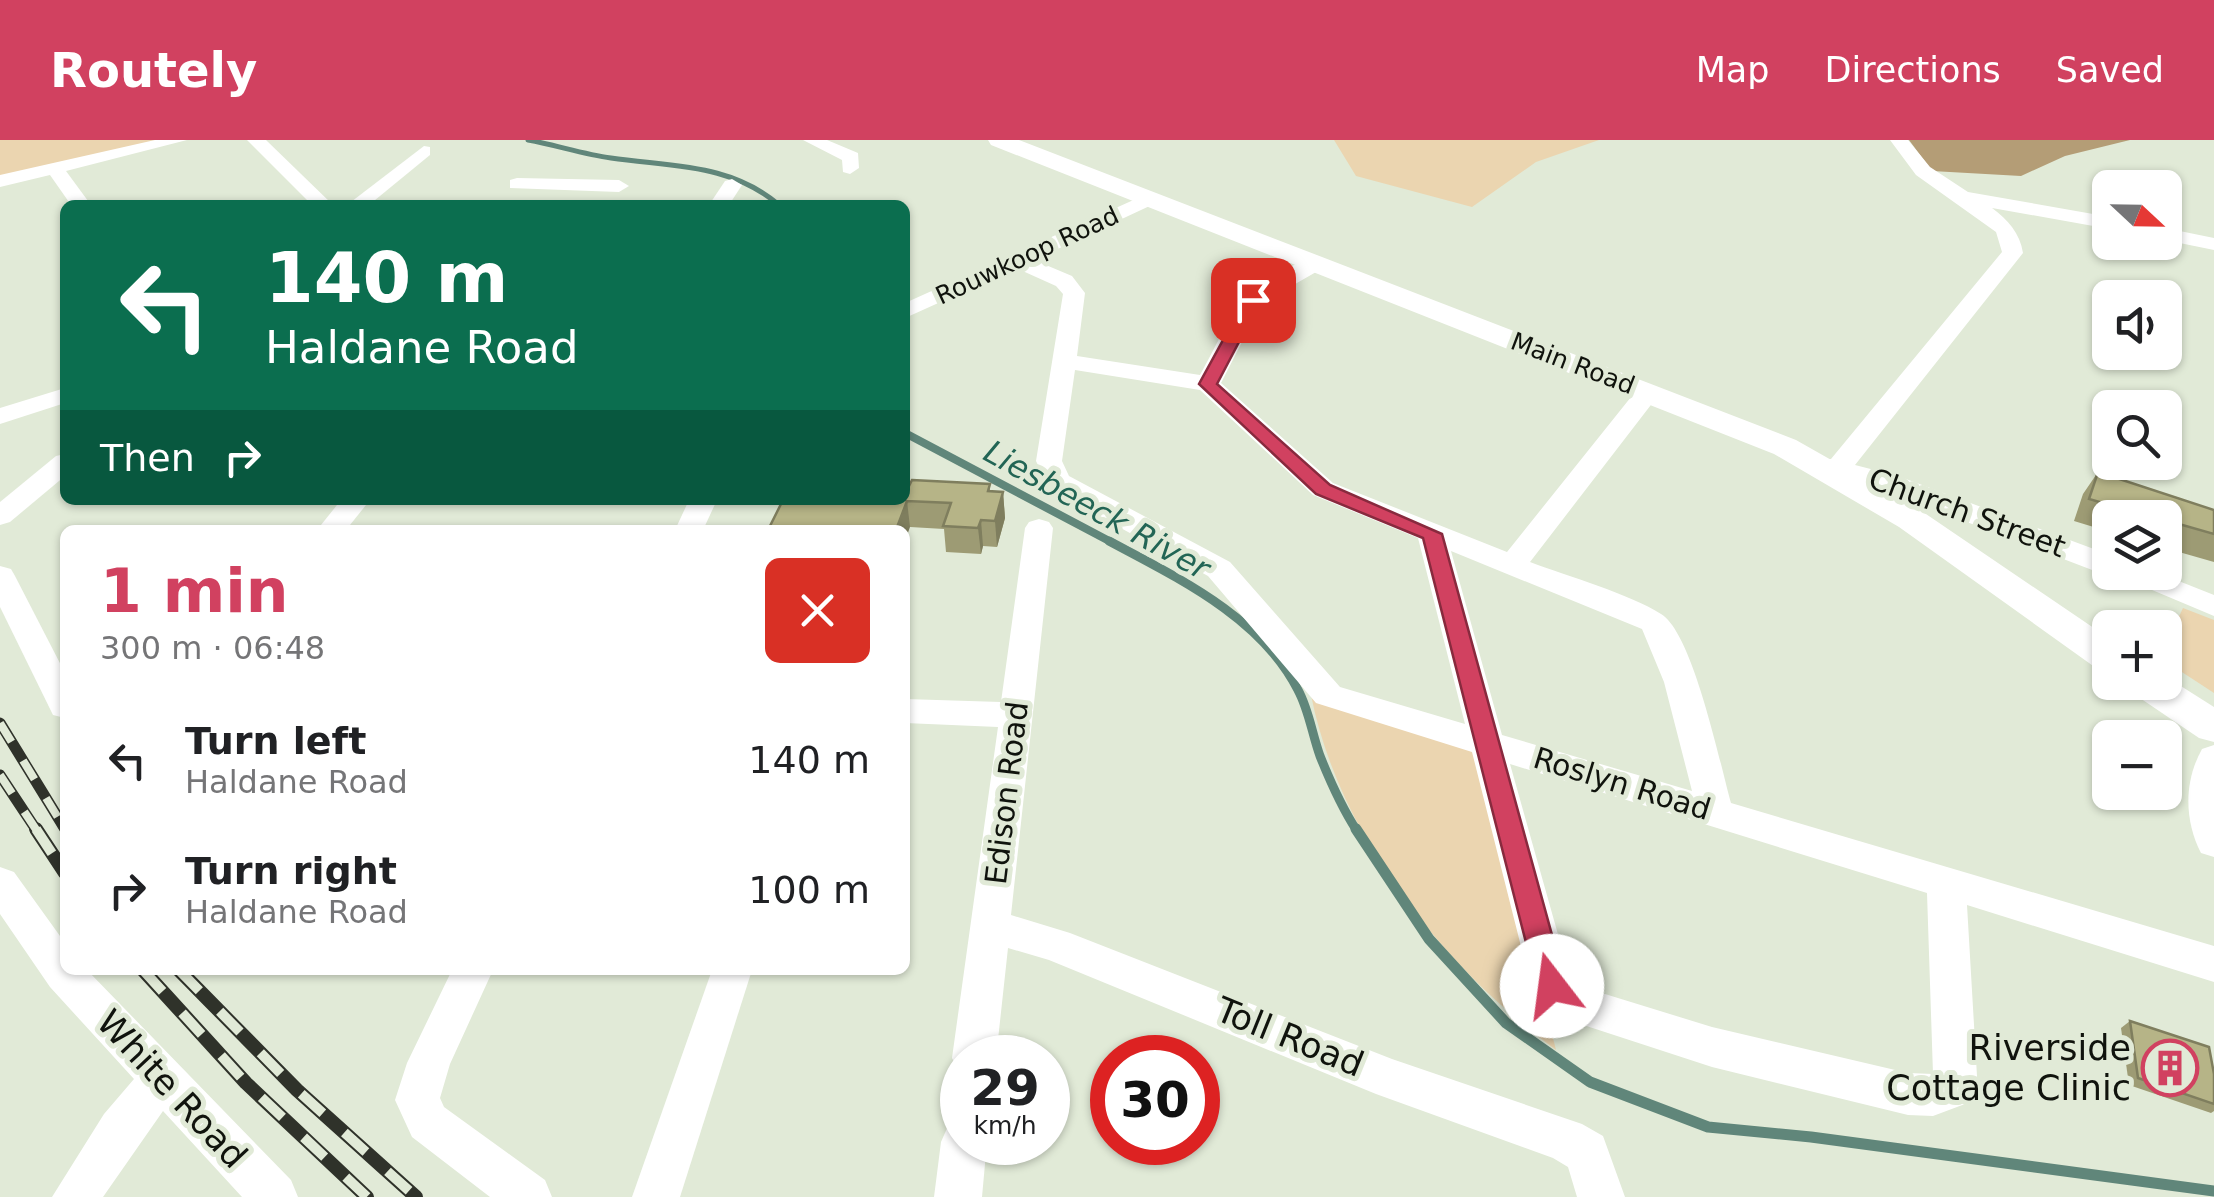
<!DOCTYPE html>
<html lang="en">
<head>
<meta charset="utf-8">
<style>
	:root { --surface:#fff; --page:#f2f2f2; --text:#202124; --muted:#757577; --accent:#d14160 }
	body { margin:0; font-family:"DejaVu Sans",sans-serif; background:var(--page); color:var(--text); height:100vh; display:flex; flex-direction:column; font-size:38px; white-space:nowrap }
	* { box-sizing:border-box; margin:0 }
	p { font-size:32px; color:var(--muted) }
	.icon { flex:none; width:55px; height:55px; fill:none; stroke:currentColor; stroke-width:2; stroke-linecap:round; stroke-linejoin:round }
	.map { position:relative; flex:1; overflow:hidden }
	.drawer { position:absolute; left:60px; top:385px; width:850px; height:450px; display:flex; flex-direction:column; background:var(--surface); border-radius:15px; box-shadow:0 2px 8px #0004 }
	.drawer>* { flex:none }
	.banner { position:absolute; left:60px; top:60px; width:850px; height:305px; border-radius:15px; box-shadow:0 2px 8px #0004; background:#0b6e4f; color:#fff; overflow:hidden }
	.needle { width:65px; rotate:112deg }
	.tools { position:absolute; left:2092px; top:30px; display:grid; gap:20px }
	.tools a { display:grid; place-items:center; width:90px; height:90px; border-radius:15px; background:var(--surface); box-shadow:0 2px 8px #0004; font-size:50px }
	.speed { position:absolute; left:940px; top:895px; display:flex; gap:20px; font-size:50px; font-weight:700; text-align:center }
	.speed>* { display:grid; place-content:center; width:130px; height:130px; border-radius:50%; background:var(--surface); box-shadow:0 2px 8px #0004; line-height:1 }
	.speed small { font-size:25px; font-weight:400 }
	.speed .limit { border:15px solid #d22; background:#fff; color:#111 }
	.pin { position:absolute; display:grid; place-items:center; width:85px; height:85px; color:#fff; margin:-42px; border-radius:20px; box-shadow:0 5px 15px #0006 }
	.me { position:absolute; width:110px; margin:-55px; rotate:345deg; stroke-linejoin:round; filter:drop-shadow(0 0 8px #0008) }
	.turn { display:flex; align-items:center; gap:35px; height:210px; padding:0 40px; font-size:45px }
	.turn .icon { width:130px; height:130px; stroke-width:2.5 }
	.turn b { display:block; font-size:70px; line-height:85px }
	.then { display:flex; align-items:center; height:95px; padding:0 40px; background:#0003; gap:20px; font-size:38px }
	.round { display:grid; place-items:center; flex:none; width:105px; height:105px; border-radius:15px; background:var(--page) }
	.head { display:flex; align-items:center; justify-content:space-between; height:170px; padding:0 40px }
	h1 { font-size:60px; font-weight:800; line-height:75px; color:var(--accent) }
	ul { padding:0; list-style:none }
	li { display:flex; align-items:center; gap:30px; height:130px; padding:0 40px }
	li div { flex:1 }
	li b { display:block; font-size:38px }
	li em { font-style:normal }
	header { display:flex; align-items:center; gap:60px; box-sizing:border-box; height:140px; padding:0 50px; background:var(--accent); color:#fff }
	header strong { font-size:48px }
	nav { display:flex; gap:55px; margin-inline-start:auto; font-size:35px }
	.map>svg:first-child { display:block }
	.green { fill:#ebd5b0 }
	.forest { fill:#b49d76 }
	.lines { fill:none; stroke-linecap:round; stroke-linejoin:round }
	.stream-far3 { stroke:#60867a; stroke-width:5 }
	.stream-far2 { stroke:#60867a; stroke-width:8 }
	.stream-far1 { stroke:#60867a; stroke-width:9 }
	.stream { stroke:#60867a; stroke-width:11 }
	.minor { fill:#fff; fill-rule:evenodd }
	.major { fill:#fff; fill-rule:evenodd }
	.rail-far1-casing { stroke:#2f322a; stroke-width:11 }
	.rail-casing { stroke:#2f322a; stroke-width:14 }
	.rail-far1 { stroke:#e1ead7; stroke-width:8; stroke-dasharray:22; stroke-linecap:butt }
	.rail { stroke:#e1ead7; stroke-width:10; stroke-dasharray:29; stroke-linecap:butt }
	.wall { fill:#9d9b74 }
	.shaded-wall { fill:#7f7e5e }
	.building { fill:#b6b487; stroke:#7f7e5e; stroke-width:2.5 }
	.route { fill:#d14160; stroke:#882a3e; stroke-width:2.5 }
	.labels { text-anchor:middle; stroke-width:10; stroke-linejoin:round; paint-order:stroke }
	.far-street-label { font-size:25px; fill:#10130d; stroke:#e1ead7 }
	.street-label { font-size:30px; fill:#10130d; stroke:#e1ead7 }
	.water-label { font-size:32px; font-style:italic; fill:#226555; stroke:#e1ead7 }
	.near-street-label { font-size:35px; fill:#10130d; stroke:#e1ead7 }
	.near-poi-label { font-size:35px; fill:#10130d; stroke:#e1ead7; text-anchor:end }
</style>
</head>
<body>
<header>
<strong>Routely</strong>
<nav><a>Map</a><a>Directions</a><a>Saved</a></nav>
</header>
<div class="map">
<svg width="2214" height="1057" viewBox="0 0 2214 1057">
	<rect width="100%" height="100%" fill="#e1ead7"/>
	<!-- green -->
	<g class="green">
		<path d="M0,0h178l-178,41z"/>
		<path d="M1334,0h265l-63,22 -64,45 -116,-31z"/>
		<path d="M2183,468l31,12v73l-49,-32v-15z"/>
		<path d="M1311,555l169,55 76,300c-113,-83 -217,-214 -245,-355z"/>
	</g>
	<!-- forest -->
	<path class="forest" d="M1909,0h221l-65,16 -44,20 -89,-5z"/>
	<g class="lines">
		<!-- stream-far3 -->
		<path class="stream-far3" d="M528,0c28,5 55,14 83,18 60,9 119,5 168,47"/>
		<!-- stream-far2 -->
		<path class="stream-far2" d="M905,293l208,110"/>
		<!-- stream-far1 -->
		<path class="stream-far1" d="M1109,401c69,37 152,76 189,149 11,20 14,44 22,66 10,25 22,52 37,75"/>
		<!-- stream -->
		<path class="stream" d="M1356,689l73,110 77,84 84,59 118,45 103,10 403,54"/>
		<!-- minor -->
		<g class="minor">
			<path d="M155,0h32l-121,31 25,34h-20l-21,-30 -50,12v-12z"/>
			<path d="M247,0h19l67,65h-21z"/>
			<path d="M803,0h24l31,13 1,15 -9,6 -7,-2 -1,-12z"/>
			<path d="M1890,0h18l22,27 38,25 142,25v12l-118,-21c16,12 28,25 31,45l-168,212 43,11 212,79v17h46l58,23v21l-100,-42 -14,-1 -222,-85 -65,-17 -4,-6 4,-6h18l171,-207 -6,-20 -80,-57z"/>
			<path d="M424,6l6,1v8l-61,50h-22z"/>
			<path d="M517,38l102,2 10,6 -10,6 -109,-4v-8z"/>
			<path d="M732,39l10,6 -13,20h-20l16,-24z"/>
			<path d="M1149,53l7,2v8l-122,57 38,16 13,17 -8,63 123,19c31,-55 33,-78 92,-109 11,-5 18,-10 31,-8l3,5 -3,5 -61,35 -41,80 112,100 174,69 132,-165h18l3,5 -3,5 -127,165c37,14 100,32 131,52 32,19 59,150 70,189l483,143v36l-247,-77 10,171 -12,28 -32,12 -25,-1 -196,-48 -147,-48 -15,-6 -19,-27 -59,-234 -156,-49 -108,-127 -149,-82 -11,-8 -12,-25 27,-167 -7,-8 -40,-18 -111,50v-15zM1075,230l125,20 113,105 105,43 47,186 -125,-37 -110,-125 -161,-86 -7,-15zM1451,411l191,78 22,53 28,109 -190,-56zM1510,624l417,129 6,181 -25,-1 -196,-46 -133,-41 -9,-9z"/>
			<path d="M2165,88l49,10v12l-49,-10z"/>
			<path d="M65,248v15l-65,21v-16z"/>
			<path d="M65,314v22l-55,46 -10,3v-23l56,-46z"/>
			<path d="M341,360h29l-24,30h-29z"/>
			<path d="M689,360h28l-14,30h-28z"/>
			<path d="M1039,379l10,3 4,6 -42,387 59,18 322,126 190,65 21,12 22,61h-48l-9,-30 -15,-9 -177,-64 -327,-134 -41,-12 -12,110h-34v16l-3,-2 -7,-14 46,-331 -93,-4v-24l96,3 24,-174 4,-6z"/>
			<path d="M0,426l11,3 4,7 50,97v45l-12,-3 -53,-108z"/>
			<path d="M2214,605v112l-13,-4c-17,-33 -17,-72 1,-104z"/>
			<path d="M0,727l14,5 51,71v27h22l204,210 7,17h-56l-79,-86 -60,86h-51l52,-83 30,-35 -84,-92 -50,-73z"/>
			<path d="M452,830h41l-43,94 -10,34 4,9 101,73 7,17h-62l-78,-60 -17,-37 12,-37z"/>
			<path d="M712,830h40l-72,227h-48z"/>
			<path d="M962,980v22h25l-5,55h-48l7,-55 7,-16z"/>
		</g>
		<!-- major -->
		<g class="major">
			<path d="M988,0h31l777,300 127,72 187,127v33l-14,-4 -197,-141 -125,-73 -783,-309z"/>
			<path d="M2165,536l49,31v35l-15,-4 -68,-46 -6,-10h40z"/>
		</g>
		<!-- rail-far1 casing -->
		<g class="rail-far1-casing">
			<g id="rail-far1">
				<path d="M0,583l65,106"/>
				<path d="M0,635l37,56"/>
			</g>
		</g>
		<!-- rail casing -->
		<g class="rail-casing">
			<g id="rail">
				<path d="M36,689l29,44"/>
				<path d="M143,830l103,113 121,114"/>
				<path d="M179,830l118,120 119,107"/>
			</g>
		</g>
		<!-- rail-far1 -->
		<use href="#rail-far1" class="rail-far1"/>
		<!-- rail -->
		<use href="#rail" class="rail"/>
	</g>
	<!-- wall -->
	<g class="wall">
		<path d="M2098,332l116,38v52l-49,-14v-30h-55v14l-36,-11 9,-27z"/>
		<path d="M990,344v7l13,1 2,26 -8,29 -14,-1 -2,8 -35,-2 -2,-23 -34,-2 -127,-27z"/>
		<path d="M2130,881l84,83v7l-3,2 -82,-28 -8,-57z"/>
	</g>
	<!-- shaded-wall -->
	<g class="shaded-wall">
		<path d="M1003,352l2,26 -8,29 -2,-26z"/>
		<path d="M907,361l3,26 -5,14v-11h-9z"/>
		<path d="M981,380l2,26 -2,8 -3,-26z"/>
	</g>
	<!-- building -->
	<g class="building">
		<path d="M2098,332l116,38v24l-49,-14v-2h-10l-66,-19z"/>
		<path d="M912,340l78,4 -2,7 15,1 -8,29 -14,-1 -3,8 -35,-2 8,-23 -44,-2 -11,29h-128l15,-30h122v-14h4z"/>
		<path d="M2130,881l79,26 5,27v30l-76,-26z"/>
	</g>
	<!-- route -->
	<path class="route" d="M1253,155l8,5 -44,84 113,101 112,49 124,452 -4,9 -10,3 -11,-3 -4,-9 -114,-448 -107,-44 -117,-110 46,-84z"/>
	<!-- icons -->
	<defs>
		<g id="building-ring" transform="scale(2.875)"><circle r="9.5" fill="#e1ead7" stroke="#d14160" stroke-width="1.5"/><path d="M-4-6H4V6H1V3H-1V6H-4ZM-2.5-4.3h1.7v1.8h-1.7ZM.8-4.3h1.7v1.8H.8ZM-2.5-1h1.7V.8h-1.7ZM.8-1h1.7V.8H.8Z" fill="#d14160"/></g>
	</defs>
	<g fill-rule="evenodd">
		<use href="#building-ring" x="2170" y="928"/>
	</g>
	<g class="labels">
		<!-- far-street labels -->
		<g class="far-street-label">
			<text transform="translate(1027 115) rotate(-25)" y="9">Rouwkoop Road</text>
			<text transform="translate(1573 223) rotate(21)" y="9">Main Road</text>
		</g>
		<!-- street labels -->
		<g class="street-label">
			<text transform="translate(1967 373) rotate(20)" y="10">Church Street</text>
			<text transform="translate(1622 644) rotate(17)" y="10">Roslyn Road</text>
			<text transform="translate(1007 653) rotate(-83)" y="10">Edison Road</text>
		</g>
		<!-- water labels -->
		<g class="water-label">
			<text transform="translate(1097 370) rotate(29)" y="11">Liesbeeck River</text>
		</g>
		<!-- near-street labels -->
		<g class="near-street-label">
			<text transform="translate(1290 897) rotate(22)" y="12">Toll Road</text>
			<text transform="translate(172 949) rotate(47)" y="12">White Road</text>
		</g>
		<!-- near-poi labels -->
		<g class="near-poi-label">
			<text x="2131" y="920">Riverside<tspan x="2131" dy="40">Cottage Clinic</tspan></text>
		</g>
	</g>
</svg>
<div class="tools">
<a><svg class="needle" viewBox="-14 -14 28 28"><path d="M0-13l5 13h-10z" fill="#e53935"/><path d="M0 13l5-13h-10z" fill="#757577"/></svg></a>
<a><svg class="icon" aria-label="sound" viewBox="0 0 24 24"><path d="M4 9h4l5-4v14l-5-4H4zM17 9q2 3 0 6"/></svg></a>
<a><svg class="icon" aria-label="search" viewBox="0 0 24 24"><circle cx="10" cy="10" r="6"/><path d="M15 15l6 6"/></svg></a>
<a><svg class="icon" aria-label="layers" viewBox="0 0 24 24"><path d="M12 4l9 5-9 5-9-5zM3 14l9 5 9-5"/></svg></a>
<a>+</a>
<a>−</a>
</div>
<div class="speed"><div>29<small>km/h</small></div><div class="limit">30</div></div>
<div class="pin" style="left:1253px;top:160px;background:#d93025"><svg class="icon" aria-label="arrive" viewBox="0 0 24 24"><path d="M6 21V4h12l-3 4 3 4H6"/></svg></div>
<svg class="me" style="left:1552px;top:846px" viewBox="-20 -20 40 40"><circle r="19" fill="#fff"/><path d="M0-13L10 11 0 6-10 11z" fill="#d14160"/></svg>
<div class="banner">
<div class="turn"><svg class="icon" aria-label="left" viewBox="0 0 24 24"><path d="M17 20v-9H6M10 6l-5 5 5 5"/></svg><div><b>140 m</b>Haldane Road</div></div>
<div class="then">Then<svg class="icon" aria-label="right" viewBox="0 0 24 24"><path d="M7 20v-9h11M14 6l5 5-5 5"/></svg></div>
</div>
<section class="drawer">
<div class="head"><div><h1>1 min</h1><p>300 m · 06:48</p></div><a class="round" style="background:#d93025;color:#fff"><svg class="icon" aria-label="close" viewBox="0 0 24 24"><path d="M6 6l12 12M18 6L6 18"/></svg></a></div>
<ul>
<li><svg class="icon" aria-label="left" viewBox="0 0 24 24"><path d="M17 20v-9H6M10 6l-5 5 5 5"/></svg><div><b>Turn left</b><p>Haldane Road</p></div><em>140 m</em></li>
<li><svg class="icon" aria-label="right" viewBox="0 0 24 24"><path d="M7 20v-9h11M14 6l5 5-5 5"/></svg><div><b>Turn right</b><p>Haldane Road</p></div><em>100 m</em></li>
</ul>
</section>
</div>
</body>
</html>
